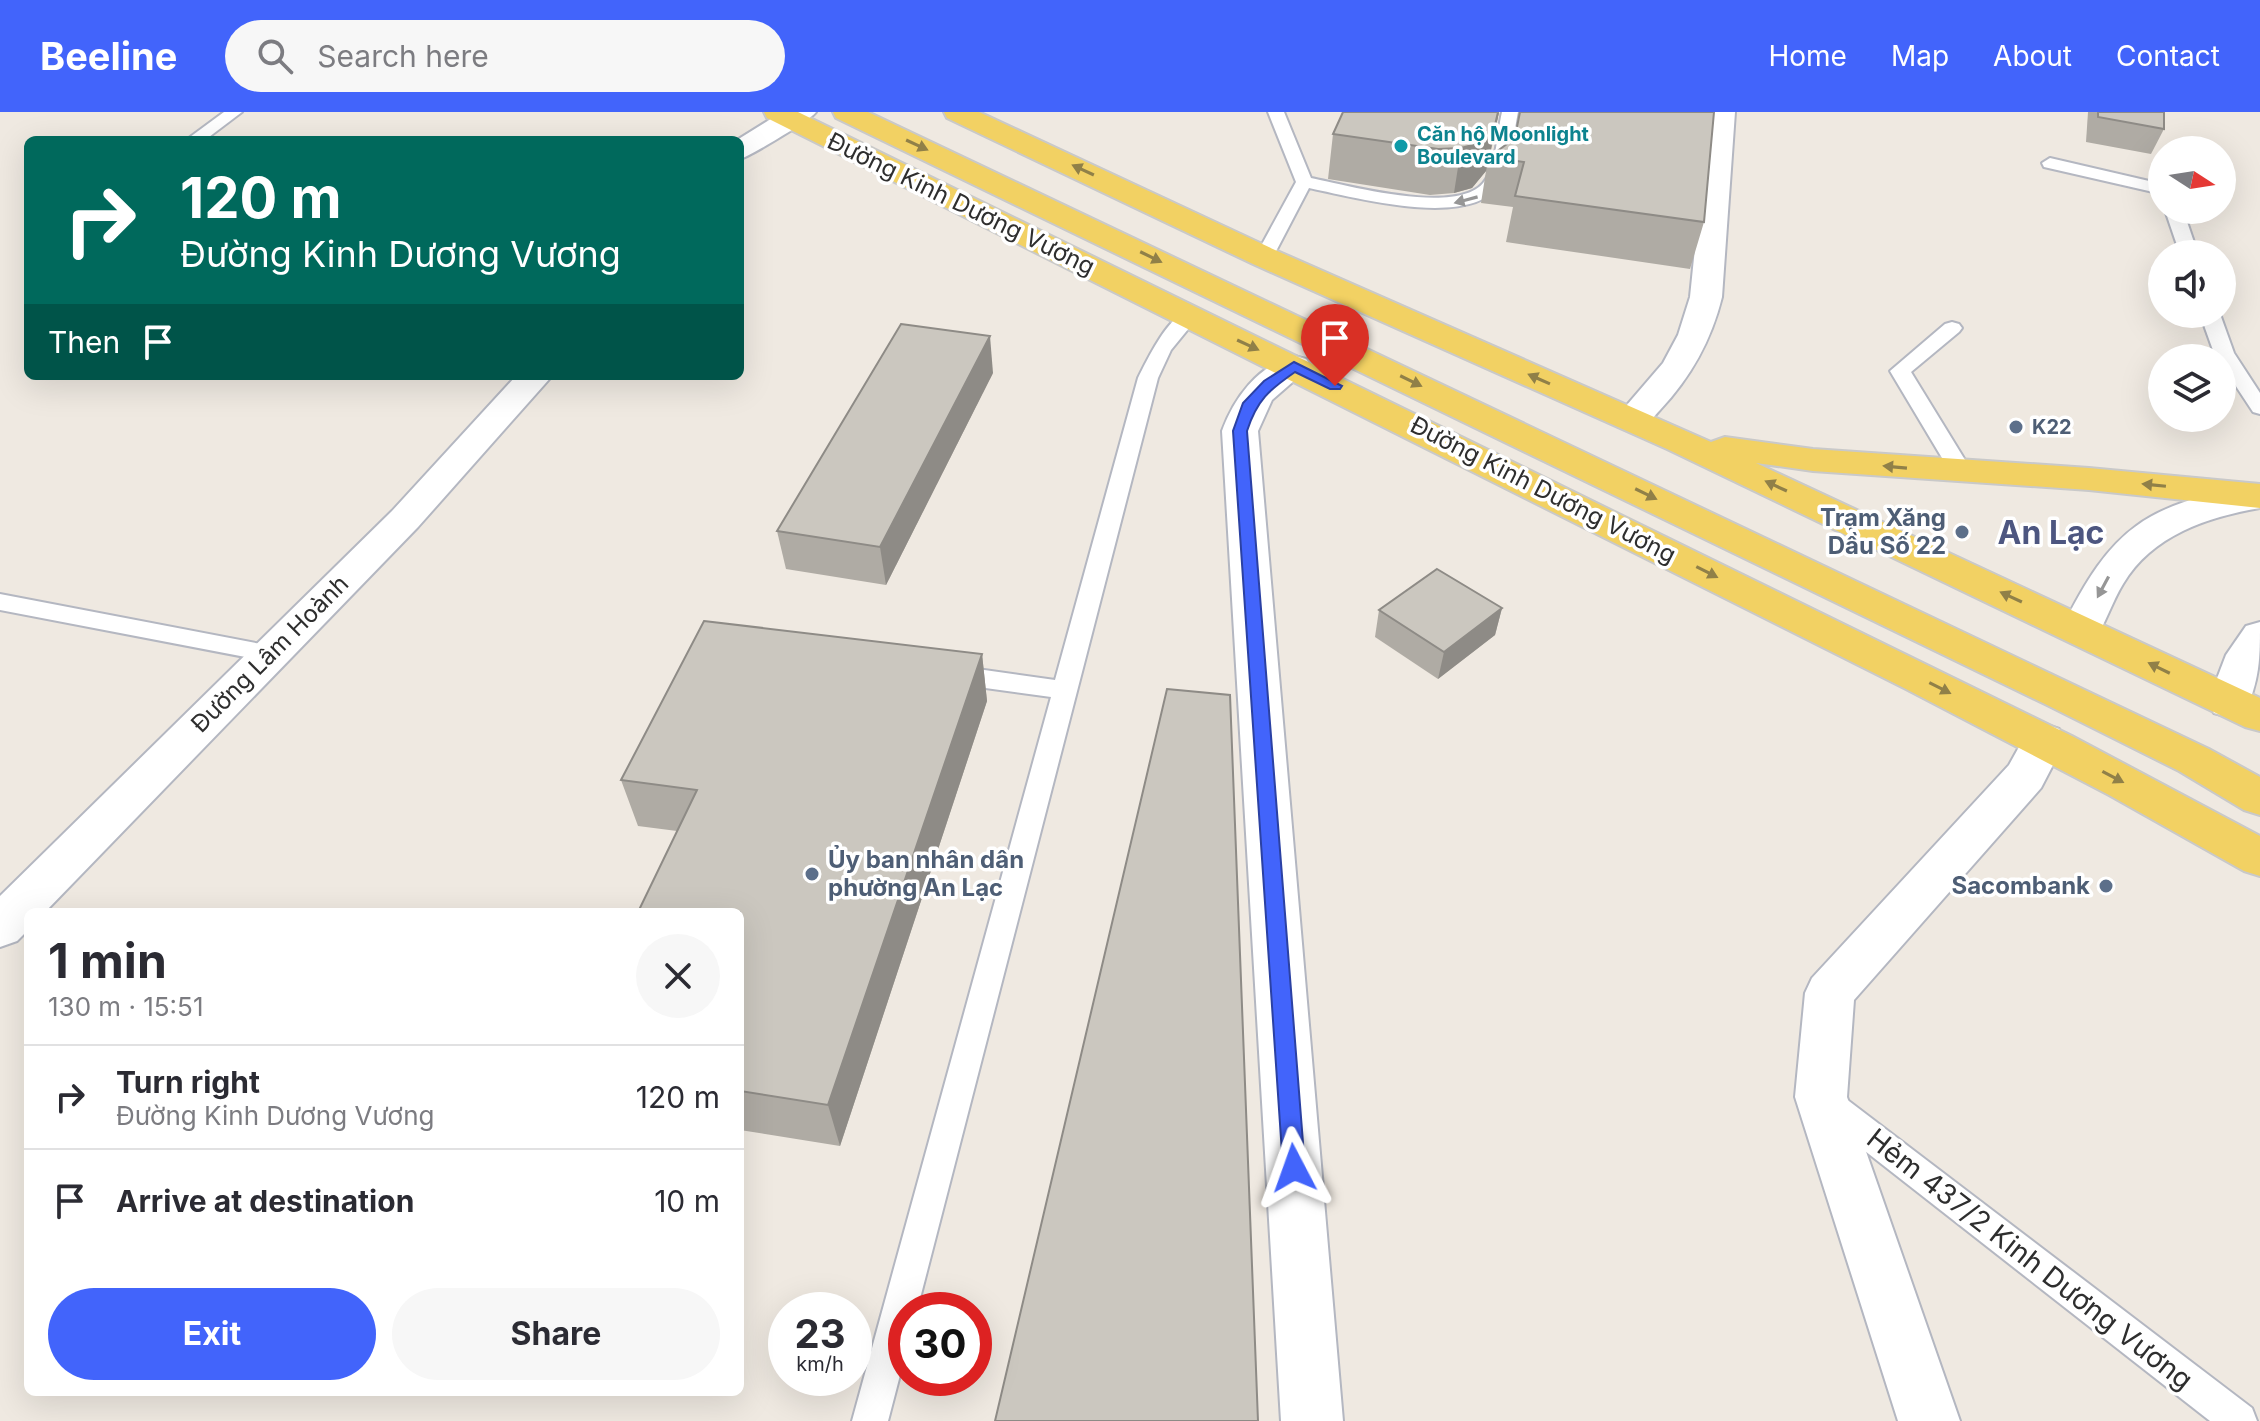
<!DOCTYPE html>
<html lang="en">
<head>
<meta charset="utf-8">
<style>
	:root { --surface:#fff; --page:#f7f7f7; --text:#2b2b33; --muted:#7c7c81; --line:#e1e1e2; --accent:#4264fb }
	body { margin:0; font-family:Inter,sans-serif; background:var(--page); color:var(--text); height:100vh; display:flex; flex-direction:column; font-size:30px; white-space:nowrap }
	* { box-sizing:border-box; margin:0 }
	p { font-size:26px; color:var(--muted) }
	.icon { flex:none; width:44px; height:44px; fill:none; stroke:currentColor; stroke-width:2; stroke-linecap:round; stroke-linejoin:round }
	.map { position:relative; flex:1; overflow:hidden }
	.drawer { position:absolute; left:24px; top:796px; width:720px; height:488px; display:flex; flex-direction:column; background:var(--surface); border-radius:12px; box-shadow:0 8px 32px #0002 }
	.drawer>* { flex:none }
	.banner { position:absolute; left:24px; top:24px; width:720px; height:244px; border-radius:12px; box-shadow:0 8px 32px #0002; background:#00695c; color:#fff; overflow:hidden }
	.needle { width:52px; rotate:102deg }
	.fabs { position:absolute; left:2148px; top:24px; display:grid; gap:16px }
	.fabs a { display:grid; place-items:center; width:88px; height:88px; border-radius:50%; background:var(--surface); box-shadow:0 8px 32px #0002; font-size:40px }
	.speed { position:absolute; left:768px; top:1180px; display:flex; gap:16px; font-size:40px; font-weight:700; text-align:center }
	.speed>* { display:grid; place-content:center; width:104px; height:104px; border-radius:50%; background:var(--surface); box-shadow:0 8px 32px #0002; line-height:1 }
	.speed small { font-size:20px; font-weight:400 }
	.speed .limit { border:12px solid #d22; background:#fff; color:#111 }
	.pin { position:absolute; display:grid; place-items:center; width:68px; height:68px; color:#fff; margin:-82px -34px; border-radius:50% 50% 50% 0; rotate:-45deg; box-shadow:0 0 8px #0007 }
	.pin .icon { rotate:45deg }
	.me { position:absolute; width:88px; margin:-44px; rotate:356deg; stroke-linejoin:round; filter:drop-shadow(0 0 6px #0008) }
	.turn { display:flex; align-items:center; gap:28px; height:168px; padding:0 24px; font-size:36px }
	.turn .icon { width:104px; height:104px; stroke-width:2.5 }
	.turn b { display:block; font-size:56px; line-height:68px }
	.then { display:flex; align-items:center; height:76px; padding:0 24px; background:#0003; gap:16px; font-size:30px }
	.round { display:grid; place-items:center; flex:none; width:84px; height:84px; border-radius:42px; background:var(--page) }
	.overview { display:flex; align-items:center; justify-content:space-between; height:136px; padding:0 24px }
	h1 { font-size:48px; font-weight:700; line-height:60px }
	.button { display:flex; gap:16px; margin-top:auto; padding:16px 24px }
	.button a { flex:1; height:92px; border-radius:48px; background:var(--accent); color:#fff; font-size:32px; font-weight:700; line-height:92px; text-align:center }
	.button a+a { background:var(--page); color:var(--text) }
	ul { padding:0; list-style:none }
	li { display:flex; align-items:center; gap:24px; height:104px; padding:0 24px; border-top:2px solid var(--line) }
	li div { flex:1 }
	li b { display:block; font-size:30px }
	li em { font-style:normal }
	header { display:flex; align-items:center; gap:48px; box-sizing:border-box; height:112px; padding:0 40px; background:var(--accent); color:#fff }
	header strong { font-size:38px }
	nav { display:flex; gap:44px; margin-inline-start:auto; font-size:28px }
	.search { width:560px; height:72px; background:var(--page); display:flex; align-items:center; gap:20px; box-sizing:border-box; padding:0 28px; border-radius:44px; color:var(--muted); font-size:30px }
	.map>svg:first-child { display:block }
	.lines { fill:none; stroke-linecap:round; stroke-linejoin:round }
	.service-casing { stroke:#b4b7c1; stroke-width:4 }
	.minor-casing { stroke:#b4b7c1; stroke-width:4 }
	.secondary-casing { stroke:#b4b7c1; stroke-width:4 }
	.primary-casing { stroke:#c9c9c9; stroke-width:4 }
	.service { fill:#fff; fill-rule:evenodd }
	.minor { fill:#fff; fill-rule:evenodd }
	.secondary { fill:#fff; fill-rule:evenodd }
	.primary { fill:#f2d163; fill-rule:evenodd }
	.wall { fill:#afaba4 }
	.shaded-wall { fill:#8e8b86 }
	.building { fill:#cbc7bf; stroke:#8e8b86; stroke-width:2 }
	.oneway { fill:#908048 }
	.oneway2 { fill:#969696 }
	.route { fill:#4264fb; stroke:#2b41a3; stroke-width:2 }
	.culture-dot { fill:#0f9aa8; stroke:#fff; stroke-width:3 }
	.service-dot { fill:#5c6f8a; stroke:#fff; stroke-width:3 }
	.labels { text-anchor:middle; stroke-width:7; stroke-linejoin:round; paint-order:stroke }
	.far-culture-label { font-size:20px; font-weight:bold; fill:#0d838f; stroke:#fff; text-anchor:start }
	.far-service-label { font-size:20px; font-weight:bold; fill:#4e5e75; stroke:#fff; text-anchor:start }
	.street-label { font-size:24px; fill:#2e2e2e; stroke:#fff }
	.service-label { font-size:24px; font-weight:bold; fill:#4e5e75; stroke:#fff; text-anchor:end }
	.near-street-label { font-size:28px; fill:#2e2e2e; stroke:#fff }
	.district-label { font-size:32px; font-weight:bold; fill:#4d5680; stroke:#fff }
</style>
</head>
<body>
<header>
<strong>Beeline</strong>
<div class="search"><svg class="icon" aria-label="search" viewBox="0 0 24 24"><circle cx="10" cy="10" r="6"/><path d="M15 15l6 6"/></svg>Search here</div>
<nav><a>Home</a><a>Map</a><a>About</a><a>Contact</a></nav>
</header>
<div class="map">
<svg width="2260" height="1309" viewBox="0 0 2260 1309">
	<rect width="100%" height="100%" fill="#efe9e1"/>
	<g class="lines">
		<!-- service casing -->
		<g class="service-casing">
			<g id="service">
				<path d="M224,0h18l-37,28h-19z"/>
				<path d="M1268,0h16l27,66c36,7 153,40 175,1 11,-19 11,-46 16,-67h16c-5,23 -5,52 -18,72 -29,46 -147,13 -191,4l-36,69 -9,5 -9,-5 41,-75z"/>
				<path d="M2050,46l112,26v10l-118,-27 -2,-4z"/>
				<path d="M2165,98h18l15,44h-18z"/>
				<path d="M1188,199l10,6 -27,33 -13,28 -241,932h-11v42l-18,69h-36l199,-724 -102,-14 -9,-3 -3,-6 3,-6 9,-3 106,15 83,-302c9,-18 30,-62 50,-67z"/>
				<path d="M2200,202h20l14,39 26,40v21l-7,-2 -31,-47v-7h-5l-3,-5z"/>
				<path d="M1952,210l7,2 3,4 -3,4 -48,40 62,101 -11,7 -11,-7 -61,-102 55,-47z"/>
				<path d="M0,482l271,52 9,2 3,6 -3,6 -9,2 -271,-52z"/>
				<path d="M1830,979l11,4 411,313 5,13h-47l-391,-306 -5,-10 5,-10z"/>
			</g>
		</g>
		<!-- minor casing -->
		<g class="minor-casing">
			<g id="minor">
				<path d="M782,0h34c-4,7 -67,45 -76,47v-19h-3z"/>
				<path d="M1709,0h26l-13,185c-11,44 -31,80 -62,113 -5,5 -11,14 -17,18 -8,4 -16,1 -24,-1l-5,-7 49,-57 15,-28 12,-38z"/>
				<path d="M1294,244l12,3 5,7 -39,34 -14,31 85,990h-62l-59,-990c12,-33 36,-66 72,-75z"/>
				<path d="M516,264h36l-134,151 -373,385h-17v18l-11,11 -17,6v-51l392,-385z"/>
				<path d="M2044,612l15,5 7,11 -25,48 -187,212 -7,97 113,324h-62l-103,-324 10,-104 7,-15 197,-213 20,-36z"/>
			</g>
		</g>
		<!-- secondary casing -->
		<g class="secondary-casing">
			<g id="secondary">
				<path d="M2260,372v24c-52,9 -108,27 -137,76 -11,18 -17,38 -28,56l-14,4 -14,-4 -6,-10c51,-104 85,-126 199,-146z"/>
				<path d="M2260,510c0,35 0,59 -16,91l-15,4 -15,-4 -6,-11 18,-47 20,-29z"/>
			</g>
		</g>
		<!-- primary casing -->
		<g class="primary-casing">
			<g id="primary">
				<path d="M764,0h34l1274,624 188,100v40l-16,-5 -135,-76 -205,-107 -1137,-570z"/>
				<path d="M833,0h35l1341,637 51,28v38l-16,-5 -65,-39 -134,-67 -1209,-586z"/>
				<path d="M944,0h35l296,138 436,192 14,-5 88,12 276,19 171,16v24l-171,-18 -276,-19 -57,-8 504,235v33l-15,-4 -578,-278 -414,-185 -306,-146z"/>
			</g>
		</g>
		<!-- service -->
		<use href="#service" class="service"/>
		<!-- minor -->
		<use href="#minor" class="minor"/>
		<!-- secondary -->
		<use href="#secondary" class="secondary"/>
		<!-- primary -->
		<use href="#primary" class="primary"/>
	</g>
	<!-- wall -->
	<g class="wall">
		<path d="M1343,0h156l-9,44 21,-15 193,81 -14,47 -184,-27 7,-35 -32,-4 5,-32 -14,17 -18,5 -24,2 -102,-16 5,-45z"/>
		<path d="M2088,0h76v17l-13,25 -65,-12z"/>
		<path d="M993,261l-107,212 -100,-16 -9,-38z"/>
		<path d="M1502,496l-7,27 -57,44 -63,-42 4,-27z"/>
		<path d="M982,542l5,47 -147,445 -100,-16v-218l-63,-81 -39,-5 -17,-46z"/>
	</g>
	<!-- shaded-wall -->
	<g class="shaded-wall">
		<path d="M1498,0h1l-13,59 -14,17 -18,5 7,-45z"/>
		<path d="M990,224l3,37 -107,212 -6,-38z"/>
		<path d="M1502,496l-7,27 -57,44 6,-27z"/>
		<path d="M982,542l5,47 -147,445 -12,-41z"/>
	</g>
	<!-- building -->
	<g class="building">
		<path d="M1343,0h155l-3,13 -15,18 -19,5 -23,1 -105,-15z"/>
		<path d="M1520,0h194l-10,110 -189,-26 9,-34 -35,-5 22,-16 5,-9z"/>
		<path d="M2098,0h66v17l-66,-12z"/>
		<path d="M901,212l89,12 -110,211 -103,-16z"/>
		<path d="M1437,457l65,39 -58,44 -65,-42z"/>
		<path d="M704,509l278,33 -154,451 -88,-14v-179h-102l59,-122 -76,-10z"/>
		<path d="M1167,577l63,6 28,726h-263z"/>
	</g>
	<!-- one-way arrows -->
	<defs><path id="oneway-solid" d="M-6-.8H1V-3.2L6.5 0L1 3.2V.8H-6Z" transform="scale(2)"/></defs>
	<g class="oneway">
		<use href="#oneway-solid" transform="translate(917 33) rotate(25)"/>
		<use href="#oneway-solid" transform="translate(1083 58) rotate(-155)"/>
		<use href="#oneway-solid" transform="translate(1151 145) rotate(26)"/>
		<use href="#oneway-solid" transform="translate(1248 233) rotate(25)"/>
		<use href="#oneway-solid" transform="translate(1539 267) rotate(-156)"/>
		<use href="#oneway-solid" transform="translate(1411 269) rotate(26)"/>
		<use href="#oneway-solid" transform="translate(1895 355) rotate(-175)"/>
		<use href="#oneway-solid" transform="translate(2154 373) rotate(-174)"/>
		<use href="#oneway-solid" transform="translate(1776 374) rotate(-155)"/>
		<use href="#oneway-solid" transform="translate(1646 382) rotate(26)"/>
		<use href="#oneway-solid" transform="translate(1707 460) rotate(27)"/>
		<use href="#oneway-solid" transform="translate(2011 485) rotate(-155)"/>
		<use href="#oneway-solid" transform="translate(2159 556) rotate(-154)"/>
		<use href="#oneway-solid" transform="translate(1940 576) rotate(27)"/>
		<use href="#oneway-solid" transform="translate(2113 665) rotate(28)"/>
	</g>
	<g class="oneway2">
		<use href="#oneway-solid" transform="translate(1466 88) rotate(165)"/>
		<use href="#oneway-solid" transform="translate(2103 475) rotate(118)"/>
	</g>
	<!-- route -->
	<path class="route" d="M1294,250l48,24 -2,3h-10l-35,-17c-26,18 -38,28 -48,59l58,737 -3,8 -8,3 -8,-3 -3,-8 -50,-737 10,-28 21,-22z"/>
	<!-- markers -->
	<circle class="culture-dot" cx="1401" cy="34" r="8"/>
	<g class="service-dot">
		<circle cx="2016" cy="315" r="8"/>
		<circle cx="1962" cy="420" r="8"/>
		<circle cx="812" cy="762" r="8"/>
		<circle cx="2106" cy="774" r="8"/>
	</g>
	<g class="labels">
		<!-- far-culture labels -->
		<g class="far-culture-label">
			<text x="1417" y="29">Căn hộ Moonlight<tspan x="1417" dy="23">Boulevard</tspan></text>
		</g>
		<!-- far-service labels -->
		<g class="far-service-label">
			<text x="2032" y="322">K22</text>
		</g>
		<!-- street labels -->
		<g class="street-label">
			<text transform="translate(961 92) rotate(26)" y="8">Đường Kinh Dương Vương</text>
			<text transform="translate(1543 378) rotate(27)" y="8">Đường Kinh Dương Vương</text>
			<text transform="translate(270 542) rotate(-45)" y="8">Đường Lâm Hoành</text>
		</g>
		<!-- service labels -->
		<g class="service-label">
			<text x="1946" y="414">Trạm Xăng<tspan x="1946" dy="28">Dầu Số 22</tspan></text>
			<text x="828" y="756" text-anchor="start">Ủy ban nhân dân<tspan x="828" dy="28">phường An Lạc</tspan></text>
			<text x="2090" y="782">Sacombank</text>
		</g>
		<!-- near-street labels -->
		<g class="near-street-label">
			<text transform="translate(2030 1147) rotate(38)" y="10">Hẻm 437/2 Kinh Dương Vương</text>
		</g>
		<!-- district labels -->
		<g class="district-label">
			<text x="2051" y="432">An Lạc</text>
		</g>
	</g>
</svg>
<div class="fabs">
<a><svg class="needle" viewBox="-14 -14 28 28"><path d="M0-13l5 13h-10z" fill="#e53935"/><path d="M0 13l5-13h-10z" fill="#7c7c81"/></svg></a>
<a><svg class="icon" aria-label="sound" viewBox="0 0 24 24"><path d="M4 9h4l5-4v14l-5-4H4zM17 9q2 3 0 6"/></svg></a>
<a><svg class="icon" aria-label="layers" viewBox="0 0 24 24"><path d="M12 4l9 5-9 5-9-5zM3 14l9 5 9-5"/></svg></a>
</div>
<div class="speed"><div>23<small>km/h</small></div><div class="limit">30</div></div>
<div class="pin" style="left:1335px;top:274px;background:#d93025"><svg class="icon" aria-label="arrive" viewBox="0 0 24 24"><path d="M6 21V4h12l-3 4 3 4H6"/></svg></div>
<svg class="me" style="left:1294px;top:1056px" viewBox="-20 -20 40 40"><path d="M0-17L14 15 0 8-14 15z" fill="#4264fb" stroke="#fff" stroke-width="4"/></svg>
<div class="banner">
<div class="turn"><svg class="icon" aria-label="right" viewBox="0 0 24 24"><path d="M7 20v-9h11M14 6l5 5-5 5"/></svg><div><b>120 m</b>Đường Kinh Dương Vương</div></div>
<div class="then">Then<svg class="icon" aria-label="arrive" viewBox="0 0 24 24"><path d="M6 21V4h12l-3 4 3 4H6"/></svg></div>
</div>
<section class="drawer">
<div class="overview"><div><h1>1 min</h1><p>130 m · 15:51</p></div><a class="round"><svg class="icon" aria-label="close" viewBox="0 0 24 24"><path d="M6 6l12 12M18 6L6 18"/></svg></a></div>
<ul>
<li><svg class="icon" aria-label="right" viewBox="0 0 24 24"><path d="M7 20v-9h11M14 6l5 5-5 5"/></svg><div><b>Turn right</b><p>Đường Kinh Dương Vương</p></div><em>120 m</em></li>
<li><svg class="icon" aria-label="arrive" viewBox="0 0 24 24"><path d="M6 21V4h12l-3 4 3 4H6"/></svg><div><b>Arrive at destination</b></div><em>10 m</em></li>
</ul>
<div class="button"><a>Exit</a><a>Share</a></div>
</section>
</div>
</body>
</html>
